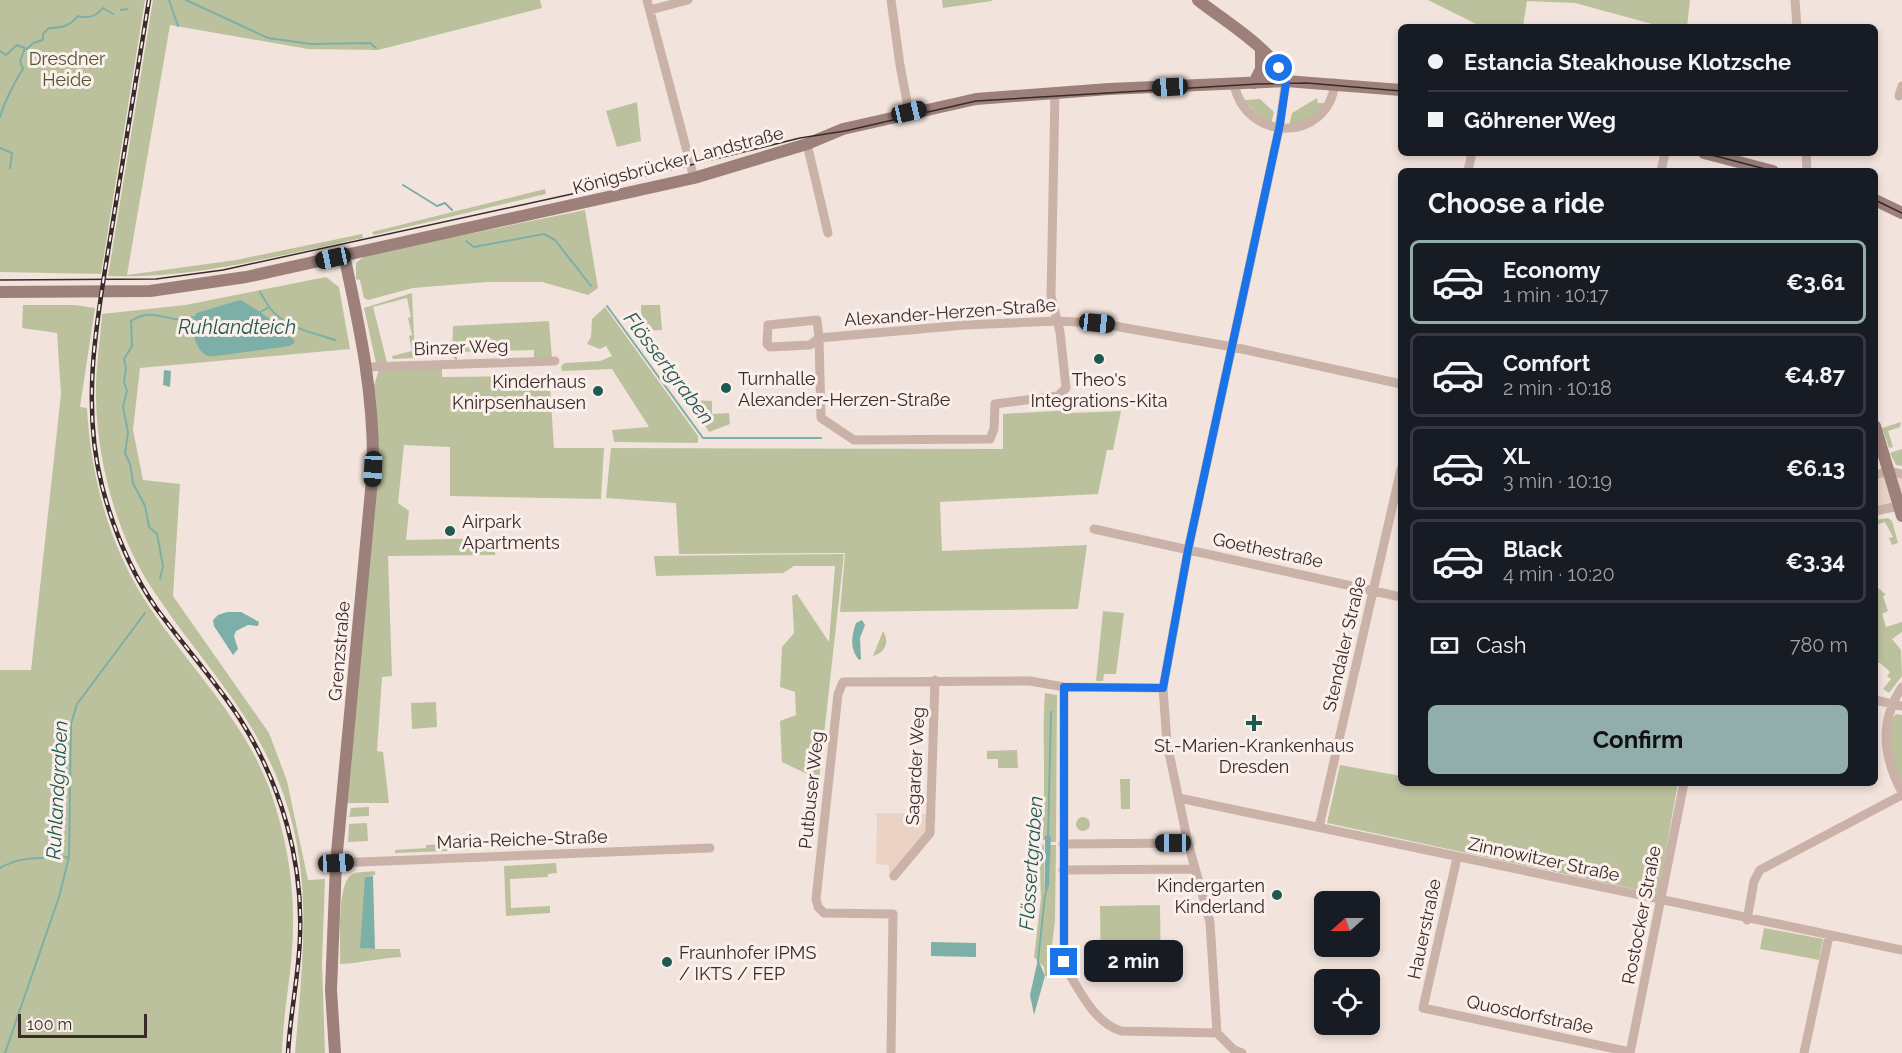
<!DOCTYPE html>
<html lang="en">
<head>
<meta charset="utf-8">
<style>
	:root { --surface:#171b24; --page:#242831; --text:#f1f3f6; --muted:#9ea1a6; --line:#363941; --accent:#92aeac }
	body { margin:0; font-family:Raleway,sans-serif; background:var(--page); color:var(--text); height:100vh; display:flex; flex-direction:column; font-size:22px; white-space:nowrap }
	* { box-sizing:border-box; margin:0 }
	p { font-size:20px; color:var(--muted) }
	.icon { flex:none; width:33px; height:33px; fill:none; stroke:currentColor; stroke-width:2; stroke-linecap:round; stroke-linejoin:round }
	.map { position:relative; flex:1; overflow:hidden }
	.sheet { position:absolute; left:1398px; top:168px; width:480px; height:618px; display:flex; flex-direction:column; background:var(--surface); border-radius:9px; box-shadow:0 3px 9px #0003 }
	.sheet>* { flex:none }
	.guide { position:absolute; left:1398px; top:24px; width:480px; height:132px; border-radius:9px; box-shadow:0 3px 9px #0003; display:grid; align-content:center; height:132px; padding:0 30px; background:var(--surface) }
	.needle { width:39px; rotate:249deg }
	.buttons { position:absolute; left:1314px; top:891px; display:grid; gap:12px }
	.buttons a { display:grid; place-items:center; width:66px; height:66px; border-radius:9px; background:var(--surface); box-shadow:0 3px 9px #0003; font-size:30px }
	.scale { position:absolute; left:18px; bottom:15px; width:129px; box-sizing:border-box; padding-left:6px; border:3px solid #382b29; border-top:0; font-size:16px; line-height:21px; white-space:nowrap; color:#382b29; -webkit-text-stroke:4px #faefea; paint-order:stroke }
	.end { position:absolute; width:27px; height:27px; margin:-14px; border:8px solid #1a73e8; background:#fff; box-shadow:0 0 0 3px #fff }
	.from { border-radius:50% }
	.bubble { position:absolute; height:42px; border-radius:9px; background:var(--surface); box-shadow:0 3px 9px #0003; font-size:20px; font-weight:700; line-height:42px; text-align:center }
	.car { position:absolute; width:18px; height:36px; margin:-18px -9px; border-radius:8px; box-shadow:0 0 4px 2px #0007; background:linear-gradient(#222 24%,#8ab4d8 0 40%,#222 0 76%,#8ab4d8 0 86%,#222 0) }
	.guide b { display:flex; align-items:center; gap:21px; height:57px; font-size:22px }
	.guide b+b { border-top:2px solid var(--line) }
	.guide i { width:15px; height:15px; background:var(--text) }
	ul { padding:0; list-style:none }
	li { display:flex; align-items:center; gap:18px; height:84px; margin:0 12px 9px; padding:0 18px; border:3px solid var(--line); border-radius:9px }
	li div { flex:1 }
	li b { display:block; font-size:22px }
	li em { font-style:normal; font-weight:700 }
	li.selected { border-color:var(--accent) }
	li>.icon { width:54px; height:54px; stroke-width:1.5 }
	h2 { padding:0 30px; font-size:27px; line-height:72px }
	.pay { display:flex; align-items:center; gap:15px; height:66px; padding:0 30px; font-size:22px }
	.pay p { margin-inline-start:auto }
	.action { display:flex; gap:12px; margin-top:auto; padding:12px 30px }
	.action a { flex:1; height:69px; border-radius:9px; background:var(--accent); color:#111; font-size:24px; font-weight:700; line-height:69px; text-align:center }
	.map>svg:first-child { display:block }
</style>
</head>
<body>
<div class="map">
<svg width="1902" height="1053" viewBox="0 0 1902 1053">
	<rect width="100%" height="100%" fill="#f2e4dd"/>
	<path fill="#bcc19d" d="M 0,0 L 145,0 L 101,274 L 0,272 Z
		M 153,0 L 540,0 L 542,8 L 378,50 L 308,49 L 170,25 L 127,275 L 236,260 L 362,234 L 363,238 C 280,255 195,279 110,276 L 108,276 Z
		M 942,0 L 992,0 L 992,1 L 943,8 Z
		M 1428,0 L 1690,0 L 1687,27 L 1663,27 L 1575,3 L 1527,1 L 1523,27 L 1482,27 Z
		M 1317,98 L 1318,103 L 1326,103 L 1311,119 L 1289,126 L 1292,113 Z
		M 1260,99 L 1274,112 L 1271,124 L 1262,120 L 1244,100 Z
		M 637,102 L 641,141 L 617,147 L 606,111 Z
		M 545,189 L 546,194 L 374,235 L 372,232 Z
		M 585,210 L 598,288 L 588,295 L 542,282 L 487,282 L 413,288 L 368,300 L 364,298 L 360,280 L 356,279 L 356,263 L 366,255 Z
		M 326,277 L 339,287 L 350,349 L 140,368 L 133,430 L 143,480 L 180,484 L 173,596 L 269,733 L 287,781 L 308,880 L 325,879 L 322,963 L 325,1053 L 295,1053 C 302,966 314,881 284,796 C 254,711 201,663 153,590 C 117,536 98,465 96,401 C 95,372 100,343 102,314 L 185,305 Z
		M 412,293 L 415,358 L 393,359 L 392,356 L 412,351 L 409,336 L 412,335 L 408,318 L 411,317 L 407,298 L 373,307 L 387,362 L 376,363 L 364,308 Z
		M 23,305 L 75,305 L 95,308 L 80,407 L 87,408 C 91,479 110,549 150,608 C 192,670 246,722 271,793 C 286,836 294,881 293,927 C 293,969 283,1011 282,1053 L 0,1053 L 0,670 L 31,670 L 61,394 L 57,333 L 22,328 Z
		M 641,305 L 660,305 L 662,330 L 642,331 Z
		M 605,307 L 698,436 L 698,443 L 614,442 L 612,430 L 649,427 L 612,369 L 562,371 L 561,366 L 565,363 L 600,361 L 612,356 L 606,346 L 600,349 L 587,344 L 591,337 L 592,319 Z
		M 549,321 L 552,358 L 534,359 L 534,350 L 457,352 L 457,361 L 452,356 L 453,326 Z
		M 379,369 L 442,369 L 442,377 L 521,376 L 533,386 L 540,380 L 545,386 L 550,386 L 554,448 L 604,448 L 601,499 L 450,496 L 450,447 L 404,445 L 398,503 L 409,511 L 406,540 L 495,538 L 495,555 L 388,556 L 392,676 L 382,677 L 377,751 L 383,752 L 389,803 L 343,803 L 359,636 L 371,396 Z
		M 690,400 L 712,401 L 712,414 L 729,413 L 730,424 L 709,432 Z
		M 1071,410 L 1071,413 L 1121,411 L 1113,450 L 1107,450 L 1098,494 L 940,502 L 942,551 L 1087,545 L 1078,609 L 840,612 L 845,553 L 679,554 L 676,503 L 606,498 L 611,448 L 1003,449 L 1003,414 Z
		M 1901,422 L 1900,427 L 1888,431 L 1893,447 L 1889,448 L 1882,428 Z
		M 1902,449 L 1902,466 L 1896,465 L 1890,453 Z
		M 1888,518 L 1892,521 L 1898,543 L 1892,545 L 1889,538 L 1893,537 L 1885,522 L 1875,525 L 1875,520 Z
		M 844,554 L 813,834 L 808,834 L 807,774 L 782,762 L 780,721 L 796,715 L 795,692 L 780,687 L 782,647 L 794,633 L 792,596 L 797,594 L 829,642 L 835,566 L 794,566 L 783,573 L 656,576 L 654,556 Z
		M 1875,585 L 1886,595 L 1883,596 L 1888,611 L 1882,614 L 1886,627 L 1902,622 L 1902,632 L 1892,639 L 1901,650 L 1902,676 L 1889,693 L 1883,689 L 1891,679 L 1887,676 L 1890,672 L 1880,663 L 1875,663 Z
		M 1103,611 L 1124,613 L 1116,674 L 1104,674 L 1103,681 L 1096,681 Z
		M 883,631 C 890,642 885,653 873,656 Z
		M 1045,693 L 1057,695 L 1056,842 L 1050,842 L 1051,835 L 1045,836 L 1045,840 L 1040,840 C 1048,791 1041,742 1045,693 Z
		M 436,702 L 437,727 L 412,729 L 411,703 Z
		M 1896,714 L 1902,715 L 1902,782 C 1893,767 1881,728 1896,714 Z
		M 1017,750 L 1018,768 L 998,768 L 998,759 L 987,759 L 987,751 Z
		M 1340,765 L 1401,776 L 1401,783 L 1678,783 L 1658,894 L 1327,823 Z
		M 1120,779 L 1130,779 L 1130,809 L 1121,809 Z
		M 369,807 L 369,816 L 349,817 L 351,808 Z
		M1076 824a7 7 0 1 1 14 0a7 7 0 1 1-14 0Z
		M 367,823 L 368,841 L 348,842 L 349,824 Z
		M 467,843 L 472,843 L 472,850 L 395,853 L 395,850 L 426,848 L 426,845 Z
		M 1039,844 L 1044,845 L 1045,896 L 1049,886 L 1050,845 L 1056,845 L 1055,921 L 1048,977 L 1045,976 L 1044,967 L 1034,957 L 1041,898 Z
		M 556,863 L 557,873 L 548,874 L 548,877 L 510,879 L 511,908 L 550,906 L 550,913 L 506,916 L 504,866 Z
		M 375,871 L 375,875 L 365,877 L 367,949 L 400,949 L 401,957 C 380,958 361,963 340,964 C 341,946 336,886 351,875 C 357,871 368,872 375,871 Z
		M 1160,905 L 1161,979 L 1101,979 L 1100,906 Z
		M 1764,928 L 1823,939 L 1819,960 L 1760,949 Z"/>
	<path fill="#ead2c5" d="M 1902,474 L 1902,503 L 1875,511 L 1875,475 Z
		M 875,813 L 936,814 L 933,835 L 917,856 L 900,871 L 900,876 L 889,876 L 889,865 L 876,864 L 877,818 Z"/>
	<path fill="#7cafa7" d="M 240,300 C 250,304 291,333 295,342 L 290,346 L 216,356 C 213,356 209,357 206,355 C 194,349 189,323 197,313 Z
		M 164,370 L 171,371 L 170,387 L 163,385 Z
		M 227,612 L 241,612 L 259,622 L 258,626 L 248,625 L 236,631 L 234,636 L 238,649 L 233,655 L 214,626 L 213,620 L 218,615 Z
		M 862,620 L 865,625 L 860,638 L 861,659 L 859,660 C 850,649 851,637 856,623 Z
		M 1051,835 L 1049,886 L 1045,898 L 1045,836 Z
		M 373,876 L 375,949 L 360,948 L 365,877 Z
		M 931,942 L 976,943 L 976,957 L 931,956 Z
		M 1038,959 L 1045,976 L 1034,1015 L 1030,995 Z"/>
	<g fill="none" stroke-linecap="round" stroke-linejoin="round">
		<path stroke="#7cafa7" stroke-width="2" d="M 169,0 L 178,26
			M 186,0 L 268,38 L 311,44 L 370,43 L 376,48
			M 121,10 L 127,9
			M 0,51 L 6,55 L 17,45 L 27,49 L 33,43 L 43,40 L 43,34 L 49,28 C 61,28 70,26 78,16 C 88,19 96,17 103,8 L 113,14
			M 0,117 C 4,103 15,81 23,69 L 20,61 L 25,48
			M 0,148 L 12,153 L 10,168
			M 403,185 L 437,206 L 445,203 L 452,210
			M 466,241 L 474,247 L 544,234 L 555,240 L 591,286
			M 607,306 L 703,438 L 821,438
			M 269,307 C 285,328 311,332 335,340
			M 257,314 L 269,307 L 260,292
			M 160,579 L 163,566 L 157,534 L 149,527 L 145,506 L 133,483 L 130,464 L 125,453 L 128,433 L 123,406 L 127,391 L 124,382 L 126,368 L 124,359 L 132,346 L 131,321 C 147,310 158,316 174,319 C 180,320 188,318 195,317
			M 1048,839 L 1051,712
			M 0,868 C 22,855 44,859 69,857
			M 1038,961 L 1045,895
			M 5,1053 L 59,897 L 69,857 L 71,724 L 77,704 L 145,613"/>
		<path stroke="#cab2a9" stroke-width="9" d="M 647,0 L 694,178
			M 891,0 L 900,65 L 909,112
			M 1795,0 L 1797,27
			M 650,10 L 688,0
			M 1234,84 C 1246,143 1328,143 1335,83
			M 1899,96 L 1902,86
			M 807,144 L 828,233
			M 1806,153 L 1807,171
			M 1468,171 L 1472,153
			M 1661,171 L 1665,153
			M 819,338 L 810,345 L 770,347 L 767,344 L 768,325 L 817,320 L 819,338 L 965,325 L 1057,321 L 1097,323 L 1233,347 L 1401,384
			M 819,338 L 821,418 L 854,440 L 990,439 L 994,429 L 995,404 L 1058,396 L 1066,388 L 1060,332 L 1051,296 L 1055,93
			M 368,367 L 555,361
			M 1875,475 L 1889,471 L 1902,474
			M 1875,511 L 1899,506 L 1902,503
			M 1094,529 L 1401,597
			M 1064,687 L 1064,965 C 1079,989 1093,1022 1121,1031 L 1217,1033
			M 1902,687 C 1879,721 1883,757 1902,792
			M 1875,700 L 1902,706
			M 1179,798 L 1902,950
			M 1319,827 L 1401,469
			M 1063,844 L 1188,843
			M 1457,858 L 1423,1008 L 1630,1052
			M 336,863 L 710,848
			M 1063,870 L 1195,869
			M 894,876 L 930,833 L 935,680
			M 1747,920 L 1754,881 L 1760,870 L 1902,795
			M 891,1053 L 893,914 L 824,913 L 818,907 L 816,899 L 838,694 L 843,682 L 1030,681 L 1064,687 L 1163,688
			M 1242,1053 L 1233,1049 L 1217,1033 L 1210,922 L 1188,843 L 1167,743 L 1163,688 L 1188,550 L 1279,129 L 1286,81
			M 1630,1053 L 1684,783
			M 1804,1053 L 1829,936"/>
		<path stroke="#9e807a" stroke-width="12" d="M 1198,0 C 1224,21 1274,50 1286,81
			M 1254,83 L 1261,69 L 1261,50
			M 1704,153 L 1773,171
			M 1875,200 L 1902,213
			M 0,292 L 150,291 L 246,277 L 694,178 L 807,144 L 843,129 L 976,99 L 1109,89 L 1286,81 L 1401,90
			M 1875,426 L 1902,516
			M 335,1053 L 331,990 L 336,863 L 373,469 C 374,393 360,329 344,255"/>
		<path stroke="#382b29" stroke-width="1.5" d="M 1704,153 L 1773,171
			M 1875,200 L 1902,213
			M 0,280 L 156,279 L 223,270 L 581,192 L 800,138 L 845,131 L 976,101 L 1257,84 L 1307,83 L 1401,91"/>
		<defs>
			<path id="rail" d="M 149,0 C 137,72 126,143 114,215 C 100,304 79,396 102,486 C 113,528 131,572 156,608 C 183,645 215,680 240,719 C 281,784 303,860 300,936 C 299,975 290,1014 288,1053"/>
		</defs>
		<use href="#rail" stroke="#382b29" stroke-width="4.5"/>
		<use href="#rail" stroke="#faefea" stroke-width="2" stroke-dasharray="7" stroke-linecap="butt"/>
	</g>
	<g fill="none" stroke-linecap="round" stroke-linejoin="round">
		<path stroke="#1a73e8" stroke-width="8" d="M 1064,962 L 1064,687 L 1163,688 L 1188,550 L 1280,124 L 1286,83 L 1279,68"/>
	</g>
	<g fill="#1f5951" stroke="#faefea" stroke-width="2">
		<circle cx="1099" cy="359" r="6"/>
		<circle cx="726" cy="388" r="6"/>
		<circle cx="598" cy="391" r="6"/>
		<circle cx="450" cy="531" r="6"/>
		<path d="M1251 714h6v6h6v6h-6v6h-6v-6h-6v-6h6z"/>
		<circle cx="1277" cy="895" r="6"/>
		<circle cx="667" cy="962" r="6"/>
	</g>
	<g text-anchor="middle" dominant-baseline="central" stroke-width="6" stroke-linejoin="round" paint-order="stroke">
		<g font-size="18" fill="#4f562d" stroke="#faefea">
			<text x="67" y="58">Dresdner<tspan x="67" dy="21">Heide</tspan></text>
		</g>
		<g font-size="18" fill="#382b29" stroke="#faefea">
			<text transform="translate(678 160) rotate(-15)">Königsbrücker Landstraße</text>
			<text transform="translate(950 312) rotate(-4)">Alexander-Herzen-Straße</text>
			<text transform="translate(461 347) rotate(-2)">Binzer Weg</text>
			<text transform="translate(1268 550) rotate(12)">Goethestraße</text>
			<text transform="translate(1344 644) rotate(-77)">Stendaler Straße</text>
			<text transform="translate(339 651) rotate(-85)">Grenzstraße</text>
			<text transform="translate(915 766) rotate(-87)">Sagarder Weg</text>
			<text transform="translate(811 790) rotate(-84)">Putbuser Weg</text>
			<text transform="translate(522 839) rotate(-2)">Maria-Reiche-Straße</text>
			<text transform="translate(1544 859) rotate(12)">Zinnowitzer Straße</text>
			<text transform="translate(1641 915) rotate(-79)">Rostocker Straße</text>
			<text transform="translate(1424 929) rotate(-78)">Hauerstraße</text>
			<text transform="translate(1530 1014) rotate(12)">Quosdorfstraße</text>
		</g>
		<g font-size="18" fill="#382b29" stroke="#faefea" text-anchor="start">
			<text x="738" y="378">Turnhalle<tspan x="738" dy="21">Alexander-Herzen-Straße</tspan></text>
			<text x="1099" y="379" text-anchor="middle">Theo's<tspan x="1099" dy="21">Integrations-Kita</tspan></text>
			<text x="586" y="381" text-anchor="end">Kinderhaus<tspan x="586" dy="21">Knirpsenhausen</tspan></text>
			<text x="462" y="521">Airpark<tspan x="462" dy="21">Apartments</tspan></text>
			<text x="1254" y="745" text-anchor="middle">St.-Marien-Krankenhaus<tspan x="1254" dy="21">Dresden</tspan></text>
			<text x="1265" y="885" text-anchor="end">Kindergarten<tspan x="1265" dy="21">Kinderland</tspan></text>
			<text x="679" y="952">Fraunhofer IPMS<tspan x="679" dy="21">/ IKTS / FEP</tspan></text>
		</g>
		<g font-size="20" font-style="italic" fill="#1f5951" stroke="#faefea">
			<text x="237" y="327">Ruhlandteich</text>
			<text transform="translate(669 368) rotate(53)">Flössertgraben</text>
			<text transform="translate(57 790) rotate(-87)">Ruhlandgraben</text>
			<text transform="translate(1031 863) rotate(-86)">Flössertgraben</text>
		</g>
	</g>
</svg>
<div class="buttons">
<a><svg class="needle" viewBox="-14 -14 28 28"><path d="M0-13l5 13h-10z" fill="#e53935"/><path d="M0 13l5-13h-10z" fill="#9ea1a6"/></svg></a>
<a><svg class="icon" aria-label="locate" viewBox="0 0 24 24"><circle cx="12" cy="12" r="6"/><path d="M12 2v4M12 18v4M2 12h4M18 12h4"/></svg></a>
</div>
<div class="scale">100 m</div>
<i class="end from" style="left:1279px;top:68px"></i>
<i class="end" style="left:1064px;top:962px"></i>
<div class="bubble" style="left:1084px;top:940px;width:99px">2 min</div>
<i class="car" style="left:1170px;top:87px;rotate:267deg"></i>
<i class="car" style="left:909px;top:112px;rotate:77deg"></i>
<i class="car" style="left:333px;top:258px;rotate:258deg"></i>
<i class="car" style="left:1097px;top:323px;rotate:96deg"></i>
<i class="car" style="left:373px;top:469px;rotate:183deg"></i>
<i class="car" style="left:1173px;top:843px;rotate:270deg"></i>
<i class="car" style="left:336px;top:863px;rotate:87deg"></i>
<div class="guide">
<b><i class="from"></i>Estancia Steakhouse Klotzsche</b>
<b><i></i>Göhrener Weg</b>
</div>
<section class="sheet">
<h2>Choose a ride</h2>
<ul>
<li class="selected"><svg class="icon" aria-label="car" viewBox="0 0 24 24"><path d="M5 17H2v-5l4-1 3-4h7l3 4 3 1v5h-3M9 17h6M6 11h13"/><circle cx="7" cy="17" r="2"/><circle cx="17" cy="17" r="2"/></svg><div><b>Economy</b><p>1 min · 10:17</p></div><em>€3.61</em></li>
<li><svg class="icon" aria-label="car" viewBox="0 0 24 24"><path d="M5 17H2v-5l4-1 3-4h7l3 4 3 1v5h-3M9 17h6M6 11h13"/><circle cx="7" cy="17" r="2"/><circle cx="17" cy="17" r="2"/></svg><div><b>Comfort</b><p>2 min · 10:18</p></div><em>€4.87</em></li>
<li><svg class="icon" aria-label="car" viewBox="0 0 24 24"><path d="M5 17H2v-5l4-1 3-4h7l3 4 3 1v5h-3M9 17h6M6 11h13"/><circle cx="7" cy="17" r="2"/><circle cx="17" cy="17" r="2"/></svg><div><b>XL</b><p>3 min · 10:19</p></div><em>€6.13</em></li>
<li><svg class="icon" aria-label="car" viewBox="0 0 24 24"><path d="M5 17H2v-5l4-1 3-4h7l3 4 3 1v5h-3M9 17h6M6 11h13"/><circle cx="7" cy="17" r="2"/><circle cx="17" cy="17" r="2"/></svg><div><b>Black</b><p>4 min · 10:20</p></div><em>€3.34</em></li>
</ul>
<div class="pay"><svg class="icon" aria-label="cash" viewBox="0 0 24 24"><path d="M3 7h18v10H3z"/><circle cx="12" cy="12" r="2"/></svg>Cash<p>780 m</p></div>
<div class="action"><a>Confirm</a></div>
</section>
</div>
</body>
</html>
